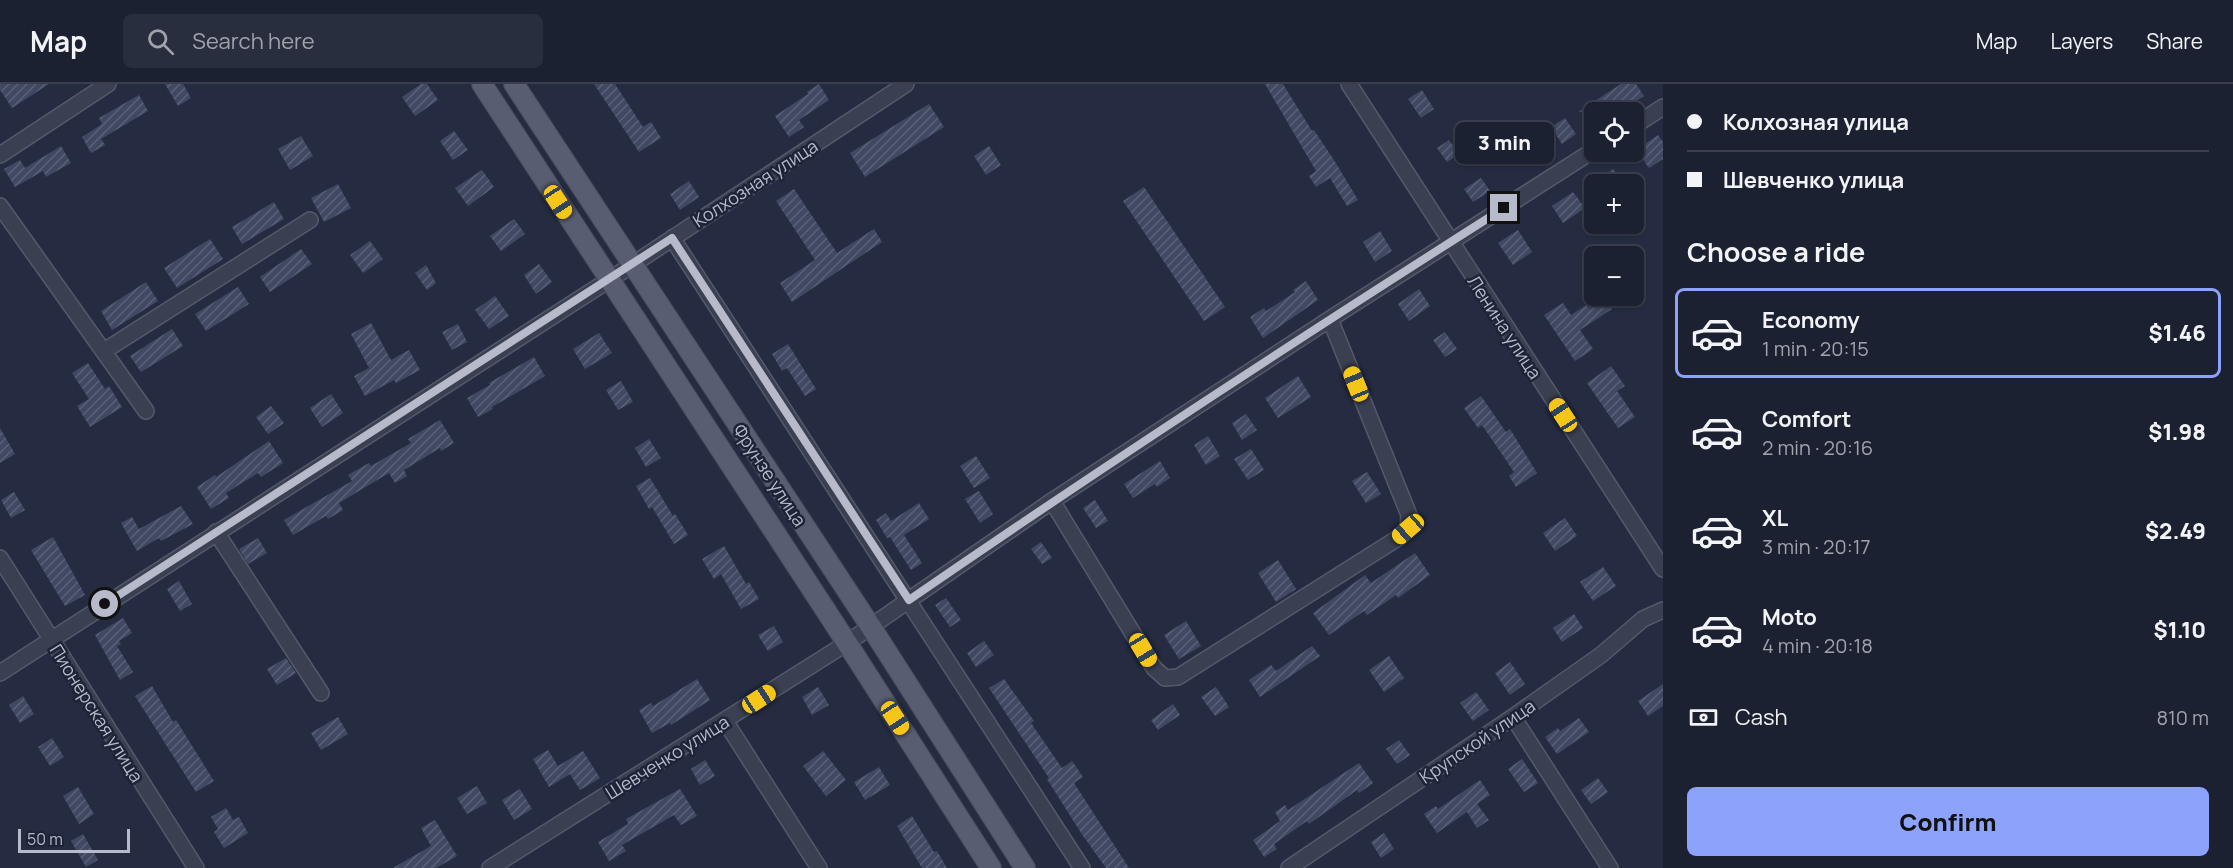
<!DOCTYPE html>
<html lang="en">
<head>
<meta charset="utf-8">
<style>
	:root { --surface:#1c2132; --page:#292e3e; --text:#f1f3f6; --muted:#a0a3ac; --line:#3a3e4d; --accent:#8da2fa }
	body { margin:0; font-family:Manrope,sans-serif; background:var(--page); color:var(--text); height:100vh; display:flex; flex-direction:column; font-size:22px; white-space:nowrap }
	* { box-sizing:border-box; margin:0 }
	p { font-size:20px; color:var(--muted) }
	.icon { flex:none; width:33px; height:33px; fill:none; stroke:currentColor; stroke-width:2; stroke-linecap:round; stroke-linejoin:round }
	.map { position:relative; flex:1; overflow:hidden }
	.details { display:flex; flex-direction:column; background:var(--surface); width:570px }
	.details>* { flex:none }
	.banner { display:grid; align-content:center; height:132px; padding:0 24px; background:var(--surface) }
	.fabs { position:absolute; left:1584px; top:18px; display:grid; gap:12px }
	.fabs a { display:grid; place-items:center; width:60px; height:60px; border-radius:9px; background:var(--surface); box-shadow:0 2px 4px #0004,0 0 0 2px var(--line); font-size:30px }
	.scale { position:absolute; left:18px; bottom:15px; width:112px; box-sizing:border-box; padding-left:6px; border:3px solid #b6bacb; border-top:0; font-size:16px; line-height:21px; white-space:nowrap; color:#b6bacb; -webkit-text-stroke:4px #1e2437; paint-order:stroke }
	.end { position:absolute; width:27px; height:27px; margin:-14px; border:8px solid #b6bacb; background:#111; box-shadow:0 0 0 3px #111 }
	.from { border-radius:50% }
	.bubble { position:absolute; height:42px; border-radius:9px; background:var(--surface); box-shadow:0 2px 4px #0004,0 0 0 2px var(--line); font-size:20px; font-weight:800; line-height:42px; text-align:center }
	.car { position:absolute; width:18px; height:36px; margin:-18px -9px; border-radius:8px; box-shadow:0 0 4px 2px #0007; background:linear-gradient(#f5c518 24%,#345 0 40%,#f5c518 0 76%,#345 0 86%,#f5c518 0) }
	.banner b { display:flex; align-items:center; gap:21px; height:57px; font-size:22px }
	.banner b+b { border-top:2px solid var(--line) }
	.banner i { width:15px; height:15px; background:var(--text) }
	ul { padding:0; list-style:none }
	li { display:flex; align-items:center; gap:18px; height:90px; margin:0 12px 9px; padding:0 12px; border:3px solid transparent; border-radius:9px }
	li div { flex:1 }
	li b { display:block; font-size:22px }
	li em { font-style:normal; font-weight:800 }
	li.on { border-color:var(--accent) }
	li>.icon { width:54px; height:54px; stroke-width:1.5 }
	h2 { padding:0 24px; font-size:27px; line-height:72px }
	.pay { display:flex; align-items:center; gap:15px; height:66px; padding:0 24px; font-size:22px }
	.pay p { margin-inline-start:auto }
	.primary-button { display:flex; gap:12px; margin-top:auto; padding:12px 24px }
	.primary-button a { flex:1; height:69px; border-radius:9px; background:var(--accent); color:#111; font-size:24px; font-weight:800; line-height:69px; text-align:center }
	header { display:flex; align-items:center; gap:36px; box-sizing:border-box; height:84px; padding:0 30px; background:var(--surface); border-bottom:2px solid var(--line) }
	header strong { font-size:28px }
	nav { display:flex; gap:33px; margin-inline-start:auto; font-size:21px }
	.search { width:420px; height:54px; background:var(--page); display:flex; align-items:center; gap:15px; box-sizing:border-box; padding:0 21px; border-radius:9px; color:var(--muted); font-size:22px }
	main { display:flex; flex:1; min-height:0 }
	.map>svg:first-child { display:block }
</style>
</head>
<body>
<header>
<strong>Map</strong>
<div class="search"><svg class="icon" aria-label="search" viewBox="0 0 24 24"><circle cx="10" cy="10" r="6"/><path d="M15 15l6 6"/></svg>Search here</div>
<nav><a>Map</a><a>Layers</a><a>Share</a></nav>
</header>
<main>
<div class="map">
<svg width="1663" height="784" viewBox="0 0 1663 784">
	<defs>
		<pattern id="building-hatch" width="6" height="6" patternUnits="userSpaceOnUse" patternTransform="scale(1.5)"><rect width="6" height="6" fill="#414862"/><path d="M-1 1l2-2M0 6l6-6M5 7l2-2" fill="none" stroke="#5a6077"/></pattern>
	</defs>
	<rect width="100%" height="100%" fill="#252c42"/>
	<path fill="url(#building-hatch)" d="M 0,0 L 49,0 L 12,24 L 0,6 Z
		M 165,0 L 183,0 L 191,14 L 178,22 Z
		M 421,0 L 427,0 L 438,16 L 415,32 L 402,13 Z
		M 594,0 L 615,0 L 643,43 L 651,38 L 661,54 L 639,68 Z
		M 819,0 L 829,16 L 799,36 L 804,43 L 789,53 L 775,32 L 808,10 L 807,8 Z
		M 1265,0 L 1283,0 L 1312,47 L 1314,46 L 1334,76 L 1358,116 L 1347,122 L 1330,94 L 1316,103 L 1309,92 L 1316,87 Z
		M 1621,0 L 1636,0 L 1644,12 L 1619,28 L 1578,28 Z
		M 1422,6 L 1434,25 L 1421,34 L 1408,15 Z
		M 139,11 L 148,27 L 101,55 L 105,61 L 91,69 L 82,53 L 102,40 L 99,34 Z
		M 929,20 L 944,43 L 865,93 L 850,69 Z
		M 1565,34 L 1576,50 L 1562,60 L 1551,43 Z
		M 454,47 L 468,66 L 453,76 L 440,57 Z
		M 1658,51 L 1663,58 L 1663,75 L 1649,84 L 1636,66 Z
		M 301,52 L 313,72 L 290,86 L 278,65 Z
		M 1449,56 L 1459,70 L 1447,78 L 1437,64 Z
		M 61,62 L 71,79 L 46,93 L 43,87 L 15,103 L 4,85 L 20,76 L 25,84 Z
		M 989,62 L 1001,81 L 986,91 L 974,72 Z
		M 1613,85 L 1623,100 L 1591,100 Z
		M 482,86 L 494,103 L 468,122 L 455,104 Z
		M 1481,94 L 1490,107 L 1473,118 L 1464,105 Z
		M 689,97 L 699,113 L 680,126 L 670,110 Z
		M 338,100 L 351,124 L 324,138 L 311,114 Z
		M 1144,103 L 1225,223 L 1204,237 L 1123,117 Z
		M 794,105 L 837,169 L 874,145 L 882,158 L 792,218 L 780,199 L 815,176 L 776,117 Z
		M 1573,108 L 1585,124 L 1563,139 L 1552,122 Z
		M 274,118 L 284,135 L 242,160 L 232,143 Z
		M 514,135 L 525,150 L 501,167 L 490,152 Z
		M 1518,146 L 1532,168 L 1513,181 L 1498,159 Z
		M 1380,147 L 1392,167 L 1375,178 L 1363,158 Z
		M 210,155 L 223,175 L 177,204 L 164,184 Z
		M 370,157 L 383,175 L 363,189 L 350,171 Z
		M 301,165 L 312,180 L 270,208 L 260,193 Z
		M 539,180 L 552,198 L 536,210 L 524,191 Z
		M 426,181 L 436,199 L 427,206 L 415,189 Z
		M 1306,197 L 1318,216 L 1263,254 L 1250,233 L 1264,224 L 1266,227 L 1295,208 L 1293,206 Z
		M 146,198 L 158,217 L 112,246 L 101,227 Z
		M 238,203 L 249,220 L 206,247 L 195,230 Z
		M 1419,205 L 1430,222 L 1409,237 L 1398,220 Z
		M 495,212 L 509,232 L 489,245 L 475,226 Z
		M 1600,212 L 1612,225 L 1580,246 L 1593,265 L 1575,277 L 1544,231 L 1563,219 L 1571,231 Z
		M 371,239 L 391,276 L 409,266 L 420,286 L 396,299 L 394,296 L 365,312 L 354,292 L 369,284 L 351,250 Z
		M 458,240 L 467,258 L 452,266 L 442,248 Z
		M 172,245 L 183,262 L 141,288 L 130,272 Z
		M 1445,248 L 1457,265 L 1445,273 L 1433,256 Z
		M 599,249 L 612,269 L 585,285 L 573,265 Z
		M 788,260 L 816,305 L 805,312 L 787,284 L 782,287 L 772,270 Z
		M 534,273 L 545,292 L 492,323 L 493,325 L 478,333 L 467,314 L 490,301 L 489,299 Z
		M 88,279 L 105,305 L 109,302 L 122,323 L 90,343 L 77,322 L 89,315 L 72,289 Z
		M 1611,282 L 1625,302 L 1617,307 L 1635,333 L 1618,344 L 1587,299 Z
		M 1298,292 L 1311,313 L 1278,334 L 1265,314 Z
		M 621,297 L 633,318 L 618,326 L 606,306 Z
		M 331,310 L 343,329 L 322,343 L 310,324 Z
		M 1481,312 L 1506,348 L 1510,345 L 1537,389 L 1516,403 L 1509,392 L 1514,388 L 1482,341 L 1478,344 L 1464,324 Z
		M 271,322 L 284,339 L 268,350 L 256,333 Z
		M 1246,330 L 1257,346 L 1242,356 L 1232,339 Z
		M 440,336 L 454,359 L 441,367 L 440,364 L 404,386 L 407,392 L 395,399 L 389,389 L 339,419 L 343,426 L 328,435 L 326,432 L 293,451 L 284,436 L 352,397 L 348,391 L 369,379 L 371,382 L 411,359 L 408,355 Z
		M 0,344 L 15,370 L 0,379 Z
		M 1208,352 L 1220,372 L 1206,381 L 1194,361 Z
		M 649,355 L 661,374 L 646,383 L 635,364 Z
		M 269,357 L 283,379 L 261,393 L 258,389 L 226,409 L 229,414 L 211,425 L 197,403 L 215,391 L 216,393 Z
		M 1251,365 L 1264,386 L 1248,396 L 1234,375 Z
		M 976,372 L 990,394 L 974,404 L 960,382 Z
		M 1160,377 L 1170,394 L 1157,403 L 1155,400 L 1133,414 L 1124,400 Z
		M 1367,388 L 1381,410 L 1366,419 L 1352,397 Z
		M 650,394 L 673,432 L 675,430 L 688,451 L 674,460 L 652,423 L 649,425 L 636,402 Z
		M 979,407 L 993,430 L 980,439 L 965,415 Z
		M 14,408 L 25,426 L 11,434 L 1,416 Z
		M 1095,416 L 1108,437 L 1096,444 L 1083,424 Z
		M 919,419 L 929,435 L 904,451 L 922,479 L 911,486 L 890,453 L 887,454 L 876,436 L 886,429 L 891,437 Z
		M 181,422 L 193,440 L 161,457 L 159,454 L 137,467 L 121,439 L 132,433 L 139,445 Z
		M 1565,434 L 1577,452 L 1555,467 L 1543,449 Z
		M 53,453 L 85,511 L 65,522 L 31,466 Z
		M 258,454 L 267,469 L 248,480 L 239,465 Z
		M 1041,458 L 1052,474 L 1042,480 L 1031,465 Z
		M 724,462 L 746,500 L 749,498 L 759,515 L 741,525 L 721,490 L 714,495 L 702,475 Z
		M 1415,469 L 1430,491 L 1398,514 L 1396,511 L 1367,531 L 1364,527 L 1329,551 L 1313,529 L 1365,491 L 1371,499 Z
		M 1278,476 L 1296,505 L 1276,518 L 1258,489 Z
		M 1603,483 L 1616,502 L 1593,517 L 1580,498 Z
		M 179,497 L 192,520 L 180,527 L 167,505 Z
		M 946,514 L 961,536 L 950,543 L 935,521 Z
		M 1574,530 L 1583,544 L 1562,558 L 1553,544 Z
		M 123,534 L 132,549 L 119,557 L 121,560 L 117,562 L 133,588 L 120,596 L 95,551 Z
		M 1186,537 L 1201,562 L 1179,575 L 1164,551 Z
		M 774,542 L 783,558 L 768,567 L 758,551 Z
		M 984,557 L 994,571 L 976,583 L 967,569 Z
		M 1312,562 L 1320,572 L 1260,613 L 1249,596 L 1271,581 L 1276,587 Z
		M 1389,572 L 1404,594 L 1384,608 L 1369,586 Z
		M 286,574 L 296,589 L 277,601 L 267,585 Z
		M 1510,578 L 1525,600 L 1510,611 L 1495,589 Z
		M 697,595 L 710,616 L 671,641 L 670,639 L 652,649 L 639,626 L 651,619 L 653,622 Z
		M 1004,595 L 1034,637 L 1031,639 L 1062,684 L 1072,677 L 1083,693 L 1074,699 L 1129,784 L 1106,784 L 1081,749 L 1047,695 L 1049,694 L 989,604 Z
		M 1663,600 L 1663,622 L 1648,632 L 1638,617 Z
		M 152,602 L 173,638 L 176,636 L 214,697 L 196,708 L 135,612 Z
		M 818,603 L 829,621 L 812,631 L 802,613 Z
		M 1216,603 L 1229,623 L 1215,632 L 1201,613 Z
		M 1476,608 L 1489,626 L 1473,637 L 1460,619 Z
		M 23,612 L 34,630 L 20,639 L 9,621 Z
		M 1173,620 L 1180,631 L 1158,646 L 1151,636 Z
		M 338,633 L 348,650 L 321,666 L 311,649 Z
		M 1579,634 L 1589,648 L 1557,670 L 1545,653 L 1558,644 L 1560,647 Z
		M 52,654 L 64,673 L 50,682 L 38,663 Z
		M 1399,656 L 1410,671 L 1397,680 L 1386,665 Z
		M 548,666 L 558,682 L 583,667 L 600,694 L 580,706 L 570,690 L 549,703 L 533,675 Z
		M 823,667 L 846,696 L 826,712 L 803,682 Z
		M 1522,675 L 1538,699 L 1524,708 L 1508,685 Z
		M 705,676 L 715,692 L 700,701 L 691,685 Z
		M 1359,679 L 1373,699 L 1359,709 L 1357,706 L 1309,740 L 1307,737 L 1274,760 L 1277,765 L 1264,773 L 1253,756 L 1280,737 L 1275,728 L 1285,721 L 1288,726 Z
		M 879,683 L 890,701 L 865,716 L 854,698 Z
		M 1598,694 L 1608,708 L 1591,720 L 1581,706 Z
		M 1480,696 L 1490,711 L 1477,720 L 1489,736 L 1477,744 L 1467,728 L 1437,749 L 1424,730 L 1436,722 L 1438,725 Z
		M 477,702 L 487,719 L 467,730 L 457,714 Z
		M 78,703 L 94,730 L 79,740 L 63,712 Z
		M 520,705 L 532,725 L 514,736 L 502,716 Z
		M 680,705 L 697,732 L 681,741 L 674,731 L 622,761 L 626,767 L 609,777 L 598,758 L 628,740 L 626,735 Z
		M 226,724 L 233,736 L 239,733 L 248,749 L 224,764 L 214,748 L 218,745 L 211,733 Z
		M 912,732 L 934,768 L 937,767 L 947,784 L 922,784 L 897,742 Z
		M 435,736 L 457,772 L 436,784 L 393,784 L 431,762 L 421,744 Z
		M 1384,749 L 1394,765 L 1381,774 L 1371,758 Z
		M 83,750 L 98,776 L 86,783 L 71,757 Z"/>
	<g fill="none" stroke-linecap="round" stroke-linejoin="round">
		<defs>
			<path id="minor" d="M 1349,0 L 1663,485
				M 1634,42 L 1663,23
				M 0,71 L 108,0
				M 0,122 L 146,327
				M 672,154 L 1082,784
				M 104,267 L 310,136
				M 1052,417 L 1154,584 L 1165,594 L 1178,593 L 1398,454 L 1408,445 L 1409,431 L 1330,235
				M 216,448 L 321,609
				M 0,474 L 196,784
				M 0,589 L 632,181 L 906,0
				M 1513,633 L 1610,784
				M 725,637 L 819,784
				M 490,784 L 847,559 L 1052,417 L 1330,235 L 1594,66
				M 1289,784 L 1513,633 L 1601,571 L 1643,535 L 1663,526"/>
			<path id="major" d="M 482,0 L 847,559 L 991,784
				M 514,0 L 871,543 L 1025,784"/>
		</defs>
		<use href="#minor" stroke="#545a6b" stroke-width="18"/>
		<use href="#major" stroke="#43485a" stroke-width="22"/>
		<use href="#minor" stroke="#3a3f51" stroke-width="15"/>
		<use href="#major" stroke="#585d71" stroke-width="20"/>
	</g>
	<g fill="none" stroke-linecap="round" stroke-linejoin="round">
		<path stroke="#b6bacb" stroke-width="8" d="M 105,520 L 672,154 L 909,516 C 1105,381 1304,251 1504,124"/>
	</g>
	<g text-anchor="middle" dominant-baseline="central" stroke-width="5" stroke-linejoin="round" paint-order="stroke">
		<g font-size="18" fill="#b6bacb" stroke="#1e2437">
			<text transform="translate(755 99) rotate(-33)">Колхозная улица</text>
			<text transform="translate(1505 243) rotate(57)">Ленина улица</text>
			<text transform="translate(770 391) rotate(57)">Фрунзе улица</text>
			<text transform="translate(97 629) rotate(58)">Пионерская улица</text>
			<text transform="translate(1477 657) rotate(-34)">Крупской улица</text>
			<text transform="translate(667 673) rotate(-32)">Шевченко улица</text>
		</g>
	</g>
</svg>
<div class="fabs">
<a><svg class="icon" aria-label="locate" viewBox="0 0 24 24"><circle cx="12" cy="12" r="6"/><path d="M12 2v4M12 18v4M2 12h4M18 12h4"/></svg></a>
<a>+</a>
<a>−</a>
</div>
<div class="scale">50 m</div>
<i class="end from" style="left:105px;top:520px"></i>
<i class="end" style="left:1504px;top:124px"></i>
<div class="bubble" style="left:1455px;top:38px;width:99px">3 min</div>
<i class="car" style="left:558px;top:118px;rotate:147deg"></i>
<i class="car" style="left:1356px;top:300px;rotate:338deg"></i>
<i class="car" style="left:1563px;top:331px;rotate:327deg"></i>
<i class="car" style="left:1408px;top:445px;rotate:229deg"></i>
<i class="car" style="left:1143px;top:566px;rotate:149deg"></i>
<i class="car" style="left:759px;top:615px;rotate:57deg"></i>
<i class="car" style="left:895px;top:634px;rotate:147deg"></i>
</div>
<section class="details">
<div class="banner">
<b><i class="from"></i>Колхозная улица</b>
<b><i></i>Шевченко улица</b>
</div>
<h2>Choose a ride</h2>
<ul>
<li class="on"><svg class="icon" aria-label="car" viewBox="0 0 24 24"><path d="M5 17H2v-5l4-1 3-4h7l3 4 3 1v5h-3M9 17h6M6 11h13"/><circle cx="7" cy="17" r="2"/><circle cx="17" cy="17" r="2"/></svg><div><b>Economy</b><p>1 min · 20:15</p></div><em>$1.46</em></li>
<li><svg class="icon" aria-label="car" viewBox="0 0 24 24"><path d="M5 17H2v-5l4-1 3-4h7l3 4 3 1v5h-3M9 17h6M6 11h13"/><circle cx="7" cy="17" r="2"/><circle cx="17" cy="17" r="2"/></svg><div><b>Comfort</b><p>2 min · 20:16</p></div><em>$1.98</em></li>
<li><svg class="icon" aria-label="car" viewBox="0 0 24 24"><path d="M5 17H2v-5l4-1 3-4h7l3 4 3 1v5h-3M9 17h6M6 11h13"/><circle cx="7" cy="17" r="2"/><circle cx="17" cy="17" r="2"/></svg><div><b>XL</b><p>3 min · 20:17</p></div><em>$2.49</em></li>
<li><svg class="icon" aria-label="car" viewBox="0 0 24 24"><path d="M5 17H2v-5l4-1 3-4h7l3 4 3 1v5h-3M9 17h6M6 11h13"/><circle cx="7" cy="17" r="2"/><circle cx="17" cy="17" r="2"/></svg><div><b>Moto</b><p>4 min · 20:18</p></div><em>$1.10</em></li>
</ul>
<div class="pay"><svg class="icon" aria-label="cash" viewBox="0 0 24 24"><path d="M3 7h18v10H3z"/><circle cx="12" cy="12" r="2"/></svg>Cash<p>810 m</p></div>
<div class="primary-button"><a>Confirm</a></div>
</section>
</main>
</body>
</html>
